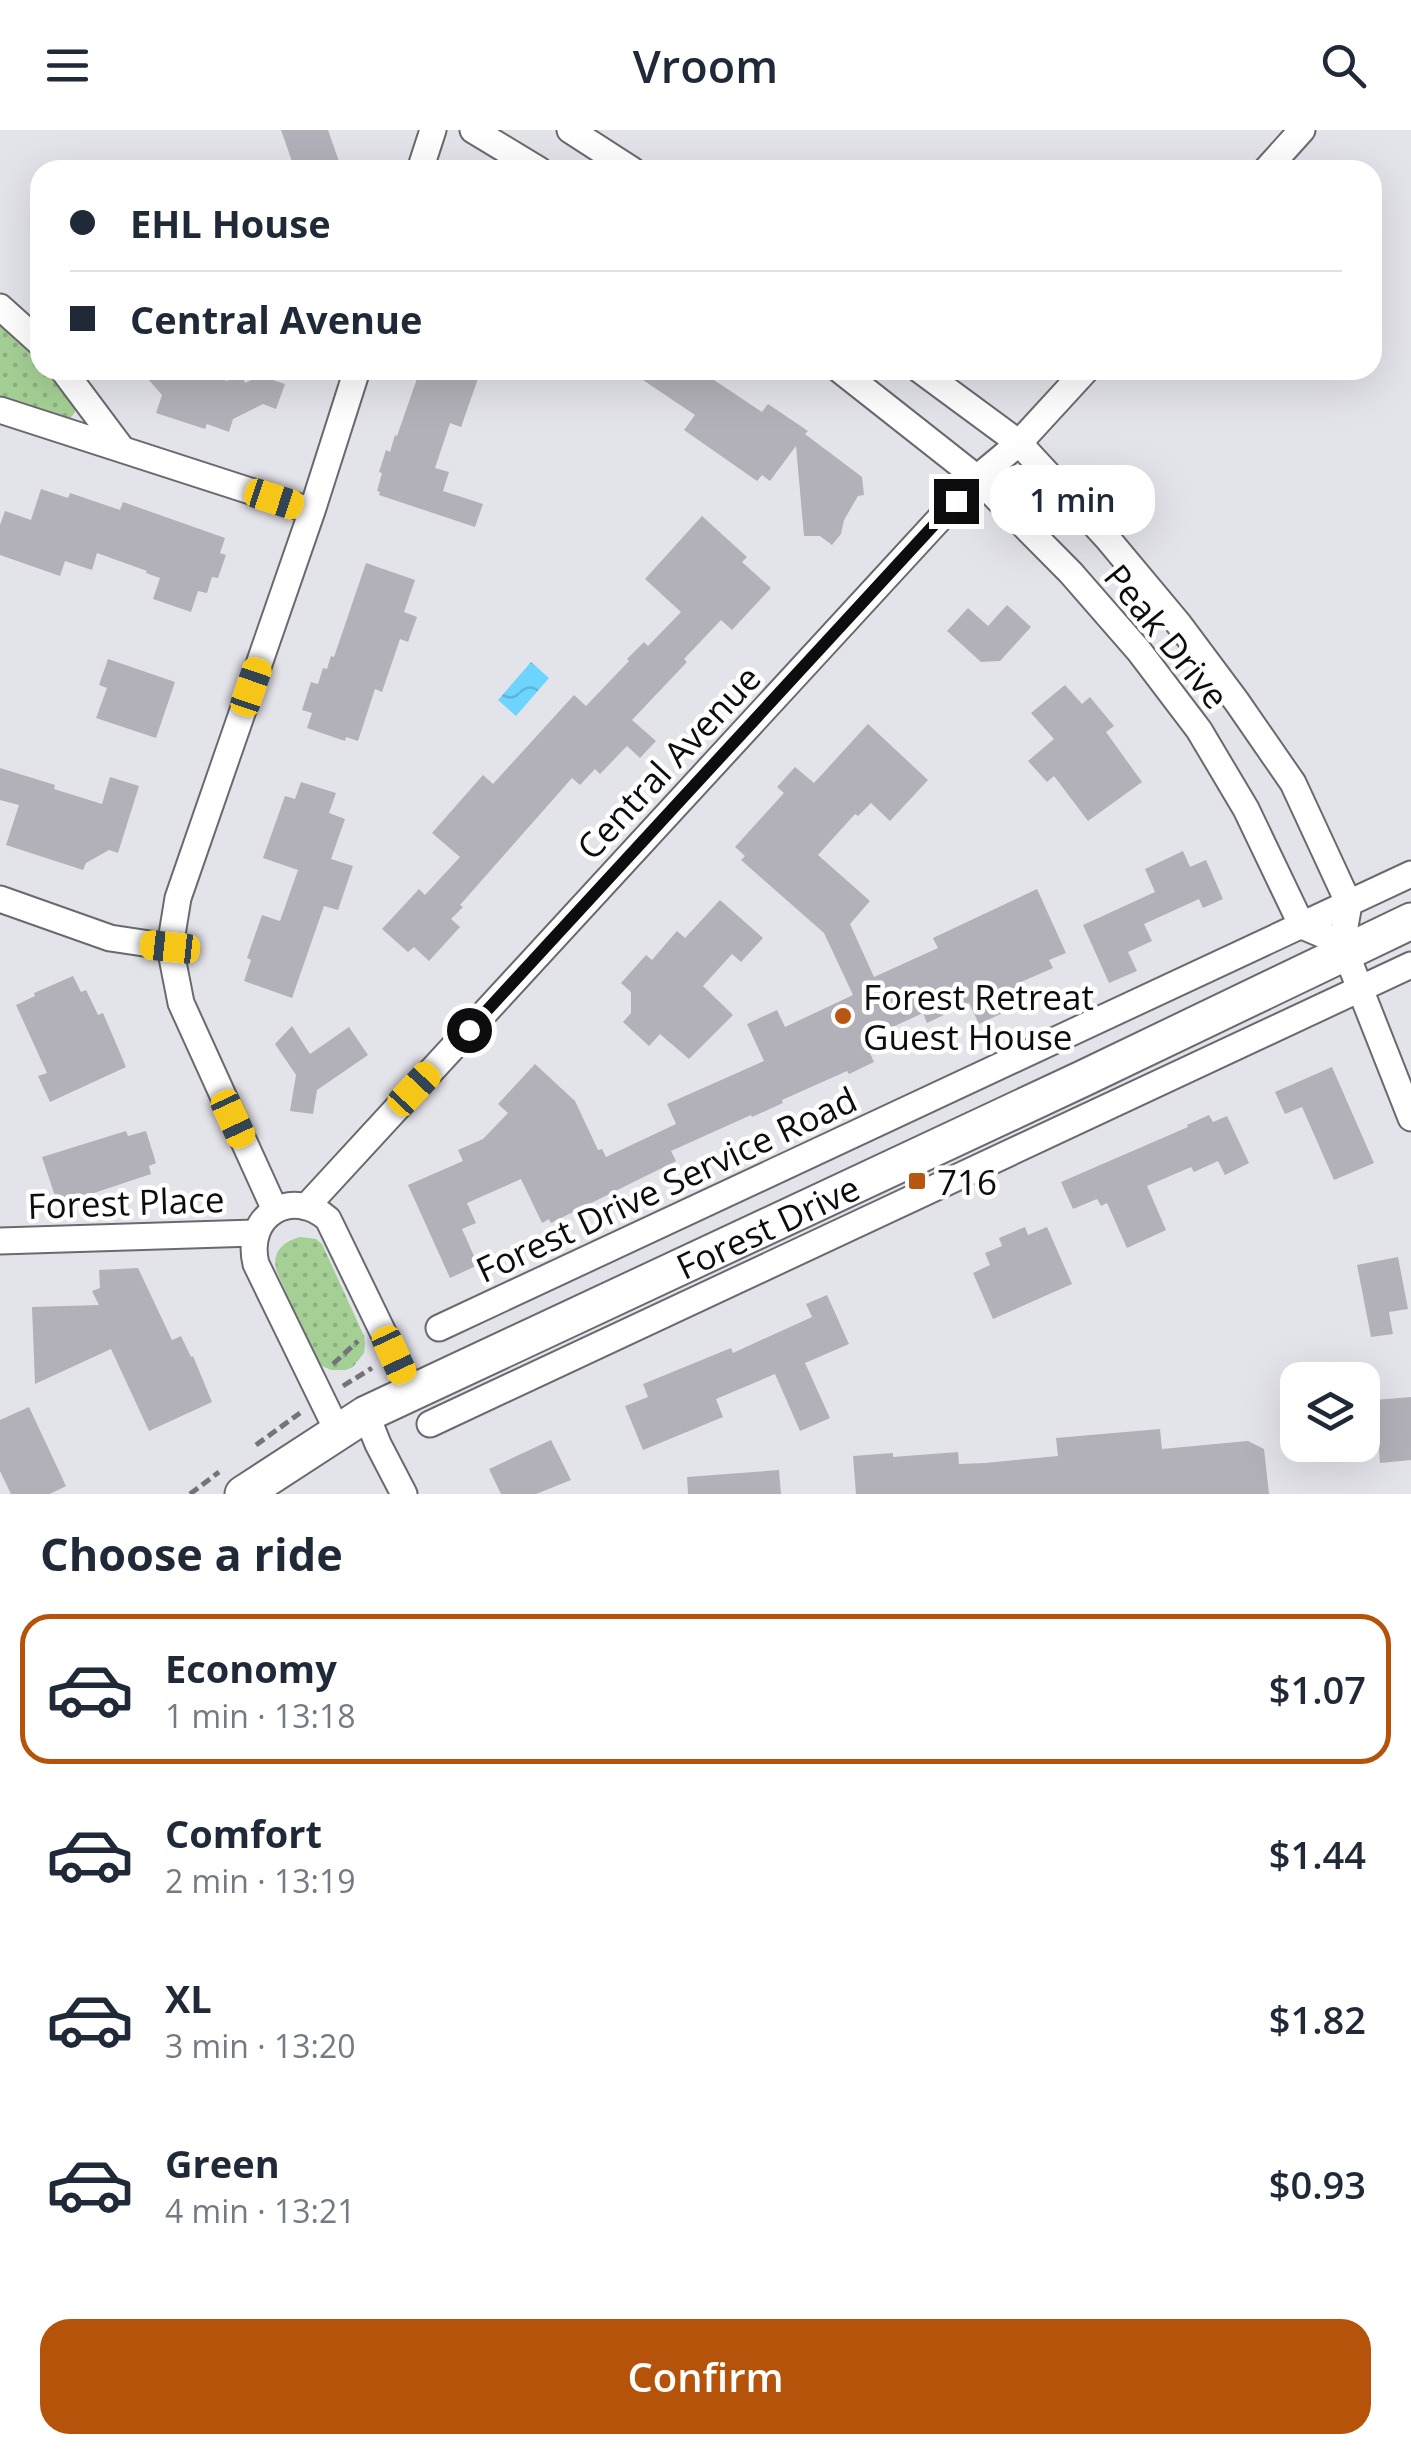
<!DOCTYPE html>
<html lang="en">
<head>
<meta charset="utf-8">
<style>
	:root { --surface:#fff; --page:#f6f6f7; --text:#1f2937; --muted:#747a83; --line:#e0e1e3; --accent:#b45309 }
	body { margin:0; font-family:"Open Sans",sans-serif; background:var(--page); color:var(--text); height:100vh; display:flex; flex-direction:column; font-size:38px; white-space:nowrap }
	* { box-sizing:border-box; margin:0 }
	p { font-size:32px; color:var(--muted) }
	.icon { flex:none; width:55px; height:55px; fill:none; stroke:currentColor; stroke-width:2; stroke-linecap:round; stroke-linejoin:round }
	.map { position:relative; height:1364px; overflow:hidden }
	.panel { display:flex; flex-direction:column; background:var(--surface); flex:1 }
	.panel>* { flex:none }
	.top-card { position:absolute; left:30px; top:30px; width:1352px; height:220px; border-radius:30px; box-shadow:0 10px 40px #0002; display:grid; align-content:center; height:220px; padding:0 40px; background:var(--surface) }
	.fabs { position:absolute; left:1280px; top:1232px; display:grid; gap:20px }
	.fabs a { display:grid; place-items:center; width:100px; height:100px; border-radius:20px; background:var(--surface); box-shadow:0 10px 40px #0002; font-size:50px }
	.end { position:absolute; width:45px; height:45px; margin:-22px; border:12px solid #0d0d10; background:#fff; box-shadow:0 0 0 5px #fff }
	.from { border-radius:50% }
	.bubble { position:absolute; height:70px; border-radius:30px; background:var(--surface); box-shadow:0 10px 40px #0002; font-size:32px; font-weight:600; line-height:70px; text-align:center }
	.car { position:absolute; width:30px; height:60px; margin:-30px -15px; border-radius:12px; box-shadow:0 0 8px 2px #0007; background:linear-gradient(#f5c518 24%,#345 0 40%,#f5c518 0 76%,#345 0 86%,#f5c518 0) }
	.top-card b { display:flex; align-items:center; gap:35px; height:95px; font-size:38px }
	.top-card b+b { border-top:2px solid var(--line) }
	.top-card i { width:25px; height:25px; background:var(--text) }
	ul { padding:0; list-style:none }
	li { display:flex; align-items:center; gap:30px; height:150px; margin:0 20px 15px; padding:0 20px; border:5px solid transparent; border-radius:30px }
	li div { flex:1 }
	li b { display:block; font-size:38px }
	li em { font-style:normal; font-weight:600 }
	li.current { border-color:var(--accent) }
	li>.icon { width:90px; height:90px; stroke-width:1.5 }
	h2 { padding:0 40px; font-size:45px; line-height:120px }
	.action { display:flex; gap:20px; margin-top:auto; padding:20px 40px }
	.action a { flex:1; height:115px; border-radius:30px; background:var(--accent); color:#fff; font-size:40px; font-weight:600; line-height:115px; text-align:center }
	header { display:flex; justify-content:space-between; align-items:center; height:130px; padding:0 40px; background:var(--surface); font-size:45px; font-weight:600 }
	.map>svg:first-child { display:block }
</style>
</head>
<body>
<header><svg class="icon" aria-label="menu" viewBox="0 0 24 24"><path d="M4 6h16M4 12h16M4 18h16"/></svg>Vroom<svg class="icon" aria-label="search" viewBox="0 0 24 24"><circle cx="10" cy="10" r="6"/><path d="M15 15l6 6"/></svg></header>
<div class="map">
<svg width="1411" height="1364" viewBox="0 0 1411 1364">
	<defs>
		<pattern id="grass-dots" width="8" height="8" patternUnits="userSpaceOnUse" patternTransform="scale(2.5)"><rect width="8" height="8" fill="#a4d095"/><path d="M2 2h.1M6 6h.1" fill="none" stroke="#8cb17f" stroke-width="1.8" stroke-linecap="round"/></pattern>
		<pattern id="water-waves" width="16" height="10" patternUnits="userSpaceOnUse" patternTransform="scale(2.5)"><rect width="16" height="10" fill="#6dd4fe"/><path d="M0 5q4-4 8 0t8 0" fill="none" stroke="#5db5d9"/></pattern>
	</defs>
	<rect width="100%" height="100%" fill="#e3e3ea"/>
	<path fill="url(#grass-dots)" d="M 0,190 L 14,202 L 40,232 L 40,240 L 46,240 L 74,273 L 75,282 L 69,290 L 0,271 Z
		M 300,1107 L 316,1109 L 322,1114 L 364,1206 L 365,1214 L 364,1223 L 353,1237 L 346,1240 L 331,1240 L 318,1234 L 277,1142 C 271,1123 282,1112 300,1107 Z"/>
	<path fill="url(#water-waves)" d="M 531,532 L 549,548 L 516,586 L 498,570 Z"/>
	<path fill="#b2b1b9" d="M 281,0 L 328,0 L 342,40 L 295,40 Z
		M 140,240 L 194,240 L 227,251 L 241,244 L 245,253 L 260,246 L 285,254 L 276,279 L 263,274 L 233,289 L 229,302 L 207,294 L 205,299 L 156,283 L 162,265 Z
		M 420,240 L 481,240 L 461,297 L 450,293 L 435,338 L 449,342 L 443,361 L 483,374 L 475,397 L 379,365 L 380,362 L 377,361 L 382,343 L 379,342 L 386,320 L 390,322 L 395,305 L 397,306 Z
		M 628,240 L 699,240 L 762,282 L 768,274 L 808,301 L 805,304 L 862,347 L 864,365 L 858,366 L 844,390 L 841,404 L 832,415 L 820,406 L 804,406 L 796,316 L 770,351 L 762,345 L 757,351 L 684,300 L 695,285 Z
		M 41,359 L 68,368 L 70,363 L 120,380 L 123,372 L 225,408 L 220,423 L 226,425 L 218,448 L 212,447 L 207,463 L 198,461 L 191,482 L 153,469 L 160,448 L 146,443 L 147,441 L 97,423 L 92,440 L 65,431 L 60,446 L 0,425 L 0,395 L 5,381 L 31,390 Z
		M 702,386 L 747,427 L 742,432 L 771,458 L 732,500 L 721,490 L 684,529 L 687,532 L 632,590 L 656,611 L 640,628 L 627,616 L 600,644 L 595,639 L 580,655 L 572,648 L 460,775 L 463,777 L 451,789 L 460,797 L 429,831 L 414,817 L 408,822 L 382,799 L 419,759 L 425,765 L 460,727 L 432,703 L 483,645 L 493,654 L 574,565 L 586,576 L 629,531 L 627,529 L 644,512 L 648,516 L 681,482 L 645,449 Z
		M 366,433 L 415,450 L 404,482 L 417,487 L 408,512 L 400,509 L 382,562 L 375,559 L 358,611 L 346,607 L 345,611 L 307,598 L 312,583 L 302,580 L 311,552 L 318,554 L 323,538 L 327,539 L 331,526 L 334,527 Z
		M 1007,475 L 1031,497 L 1000,531 L 981,532 L 947,501 L 968,478 L 988,496 Z
		M 108,529 L 175,552 L 156,608 L 96,588 L 107,558 L 99,555 Z
		M 1065,555 L 1082,574 L 1090,567 L 1114,596 L 1106,602 L 1142,652 L 1088,691 L 1054,646 L 1047,652 L 1028,631 L 1054,609 L 1031,583 Z
		M 868,594 L 928,650 L 890,691 L 871,673 L 858,686 L 855,684 L 818,725 L 870,771 L 850,794 L 874,847 L 938,818 L 933,808 L 1037,759 L 1066,823 L 1049,830 L 1053,838 L 1021,852 L 1029,871 L 979,894 L 969,873 L 927,893 L 923,883 L 884,901 L 890,914 L 870,923 L 874,932 L 849,944 L 847,941 L 782,970 L 783,973 L 752,987 L 751,985 L 671,1021 L 676,1031 L 551,1093 L 549,1089 L 542,1093 L 521,1049 L 467,1073 L 476,1093 L 462,1099 L 478,1135 L 450,1148 L 408,1055 L 463,1031 L 458,1020 L 483,1009 L 508,983 L 498,974 L 535,934 L 575,971 L 598,1020 L 602,1019 L 606,1027 L 676,994 L 667,974 L 764,931 L 747,894 L 777,880 L 785,897 L 853,865 L 824,803 L 741,730 L 745,726 L 735,717 L 784,663 L 777,657 L 795,637 L 814,653 Z
		M 0,638 L 55,655 L 54,659 L 102,674 L 110,647 L 139,656 L 118,723 L 109,720 L 86,733 L 83,740 L 6,715 L 19,675 L 0,670 Z
		M 301,652 L 336,663 L 329,683 L 345,689 L 331,729 L 353,736 L 338,780 L 324,776 L 292,868 L 244,851 L 251,830 L 247,828 L 262,785 L 280,791 L 298,740 L 263,728 L 285,666 L 295,669 Z
		M 1183,721 L 1190,737 L 1206,730 L 1223,769 L 1203,778 L 1199,769 L 1144,794 L 1152,811 L 1128,822 L 1137,841 L 1109,853 L 1083,795 L 1155,762 L 1145,739 Z
		M 720,770 L 763,808 L 741,832 L 732,824 L 703,856 L 733,885 L 689,929 L 660,904 L 649,916 L 623,892 L 631,883 L 631,862 L 621,853 L 646,825 L 652,830 L 677,801 L 685,808 Z
		M 73,846 L 81,862 L 86,860 L 98,885 L 103,883 L 126,937 L 50,972 L 38,946 L 47,943 L 16,875 L 35,866 L 34,863 Z
		M 292,896 L 310,924 L 349,897 L 368,925 L 317,960 L 313,984 L 290,981 L 296,945 L 275,914 Z
		M 1332,937 L 1374,1033 L 1334,1050 L 1302,977 L 1285,984 L 1275,962 Z
		M 1209,985 L 1213,992 L 1227,986 L 1249,1033 L 1225,1045 L 1218,1031 L 1194,1042 L 1191,1037 L 1147,1056 L 1166,1100 L 1127,1118 L 1107,1073 L 1101,1076 L 1097,1069 L 1073,1079 L 1061,1052 L 1188,997 L 1187,995 Z
		M 126,1001 L 128,1006 L 146,1001 L 156,1033 L 149,1036 L 151,1044 L 58,1075 L 42,1027 Z
		M 1025,1097 L 1028,1105 L 1047,1097 L 1072,1154 L 993,1189 L 973,1143 L 990,1135 L 985,1123 L 1002,1116 L 999,1108 Z
		M 1398,1127 L 1408,1179 L 1389,1182 L 1393,1204 L 1371,1207 L 1357,1135 Z
		M 138,1138 L 172,1210 L 181,1206 L 191,1227 L 193,1226 L 212,1272 L 149,1301 L 111,1219 L 35,1254 L 32,1177 L 99,1175 L 92,1161 L 100,1158 L 99,1140 Z
		M 827,1165 L 849,1214 L 805,1233 L 830,1288 L 800,1301 L 775,1244 L 716,1269 L 723,1287 L 643,1320 L 625,1276 L 648,1267 L 643,1254 L 731,1218 L 733,1223 L 812,1187 L 806,1174 Z
		M 1411,1267 L 1411,1330 L 1380,1333 L 1377,1294 L 1362,1295 L 1362,1271 Z
		M 29,1277 L 66,1356 L 50,1364 L 11,1364 L 0,1341 L 0,1290 Z
		M 1160,1299 L 1162,1319 L 1248,1311 L 1264,1319 L 1269,1364 L 856,1364 L 853,1326 L 893,1323 L 893,1327 L 958,1322 L 959,1334 L 985,1333 L 1058,1326 L 1056,1308 Z
		M 551,1310 L 571,1350 L 536,1364 L 501,1364 L 489,1339 Z
		M 779,1340 L 781,1364 L 688,1364 L 687,1347 Z"/>
	<g fill="none" stroke-linecap="round" stroke-linejoin="round">
		<defs>
			<path id="minor" d="M 473,0 L 539,40
				M 570,0 L 632,40
				M 420,40 L 433,0
				M 1266,40 L 1302,0
				M 0,177 L 40,213
				M 63,240 L 122,319
				M 840,240 L 977,348 L 1071,443 L 1139,521 L 1199,600 L 1246,679 L 1302,796 L 1342,813
				M 920,240 L 1019,313 L 1107,408 L 1178,493 L 1237,572 L 1293,653 L 1349,774 L 1342,813 L 1411,988
				M 0,280 L 312,381
				M 0,769 L 110,808 L 170,817
				M 306,1077 L 956,371 L 977,348 L 1019,313 L 1086,240
				M 275,1080 L 181,873 L 170,817 L 178,768 L 312,381 L 357,240
				M 0,1111 L 254,1103
				M 439,1198 L 1411,744
				M 366,1284 L 378,1314 L 404,1364
				M 430,1294 L 1411,835
				M 338,1302 L 256,1134 C 244,1085 292,1057 328,1089 L 412,1262"/>
			<g id="secondary">
				<path id="s1" d="M 243,1364 L 366,1284 L 1082,949 L 1411,791"/>
			</g>
		</defs>
		<use href="#minor" stroke="#6a6970" stroke-width="29"/>
		<use href="#secondary" stroke="#6a6970" stroke-width="39"/>
		<path stroke="#737378" stroke-width="5" stroke-dasharray="10 5" stroke-linecap="butt" d="M 333,1234 L 358,1211
			M 343,1256 L 372,1238
			M 256,1315 L 300,1283
			M 190,1364 L 219,1342"/>
		<use href="#minor" stroke="#fff" stroke-width="25"/>
		<use href="#secondary" stroke="#fff" stroke-width="35"/>
	</g>
	<g fill="none" stroke-linecap="round" stroke-linejoin="round">
		<path stroke="#0d0d10" stroke-width="12" d="M 469,900 L 956,371"/>
	</g>
	<g fill="#b75711" stroke="#fff" stroke-width="4">
		<circle cx="843" cy="886" r="10"/>
		<rect x="907" y="1041" width="20" height="20" rx="5"/>
	</g>
	<g text-anchor="middle" dominant-baseline="central" stroke-width="9" stroke-linejoin="round" paint-order="stroke">
		<g font-size="35" fill="#0d0d10" stroke="#fff">
			<text transform="translate(1167 506) rotate(51)">Peak Drive</text>
			<text transform="translate(668 632) rotate(-47)">Central Avenue</text>
			<text transform="translate(666 1054) rotate(-25)">Forest Drive Service Road</text>
			<text transform="translate(126 1072) rotate(-2)">Forest Place</text>
			<text stroke="none"><textPath href="#s1" startOffset="590">Forest Drive</textPath></text>
		</g>
		<g font-size="35" fill="#0d0d10" stroke="#fff" text-anchor="start">
			<text x="863" y="866">Forest Retreat<tspan x="863" dy="40">Guest House</tspan></text>
			<text x="937" y="1051">716</text>
		</g>
	</g>
</svg>
<div class="fabs">
<a><svg class="icon" aria-label="layers" viewBox="0 0 24 24"><path d="M12 4l9 5-9 5-9-5zM3 14l9 5 9-5"/></svg></a>
</div>
<i class="end from" style="left:469px;top:900px"></i>
<i class="end" style="left:956px;top:371px"></i>
<div class="bubble" style="left:990px;top:335px;width:165px">1 min</div>
<i class="car" style="left:274px;top:369px;rotate:108deg"></i>
<i class="car" style="left:251px;top:557px;rotate:19deg"></i>
<i class="car" style="left:170px;top:817px;rotate:276deg"></i>
<i class="car" style="left:414px;top:959px;rotate:43deg"></i>
<i class="car" style="left:233px;top:989px;rotate:155deg"></i>
<i class="car" style="left:394px;top:1225px;rotate:155deg"></i>
<div class="top-card">
<b><i class="from"></i>EHL House</b>
<b><i></i>Central Avenue</b>
</div>
</div>
<section class="panel">
<h2>Choose a ride</h2>
<ul>
<li class="current"><svg class="icon" aria-label="car" viewBox="0 0 24 24"><path d="M5 17H2v-5l4-1 3-4h7l3 4 3 1v5h-3M9 17h6M6 11h13"/><circle cx="7" cy="17" r="2"/><circle cx="17" cy="17" r="2"/></svg><div><b>Economy</b><p>1 min · 13:18</p></div><em>$1.07</em></li>
<li><svg class="icon" aria-label="car" viewBox="0 0 24 24"><path d="M5 17H2v-5l4-1 3-4h7l3 4 3 1v5h-3M9 17h6M6 11h13"/><circle cx="7" cy="17" r="2"/><circle cx="17" cy="17" r="2"/></svg><div><b>Comfort</b><p>2 min · 13:19</p></div><em>$1.44</em></li>
<li><svg class="icon" aria-label="car" viewBox="0 0 24 24"><path d="M5 17H2v-5l4-1 3-4h7l3 4 3 1v5h-3M9 17h6M6 11h13"/><circle cx="7" cy="17" r="2"/><circle cx="17" cy="17" r="2"/></svg><div><b>XL</b><p>3 min · 13:20</p></div><em>$1.82</em></li>
<li><svg class="icon" aria-label="car" viewBox="0 0 24 24"><path d="M5 17H2v-5l4-1 3-4h7l3 4 3 1v5h-3M9 17h6M6 11h13"/><circle cx="7" cy="17" r="2"/><circle cx="17" cy="17" r="2"/></svg><div><b>Green</b><p>4 min · 13:21</p></div><em>$0.93</em></li>
</ul>
<div class="action"><a>Confirm</a></div>
</section>
</body>
</html>
